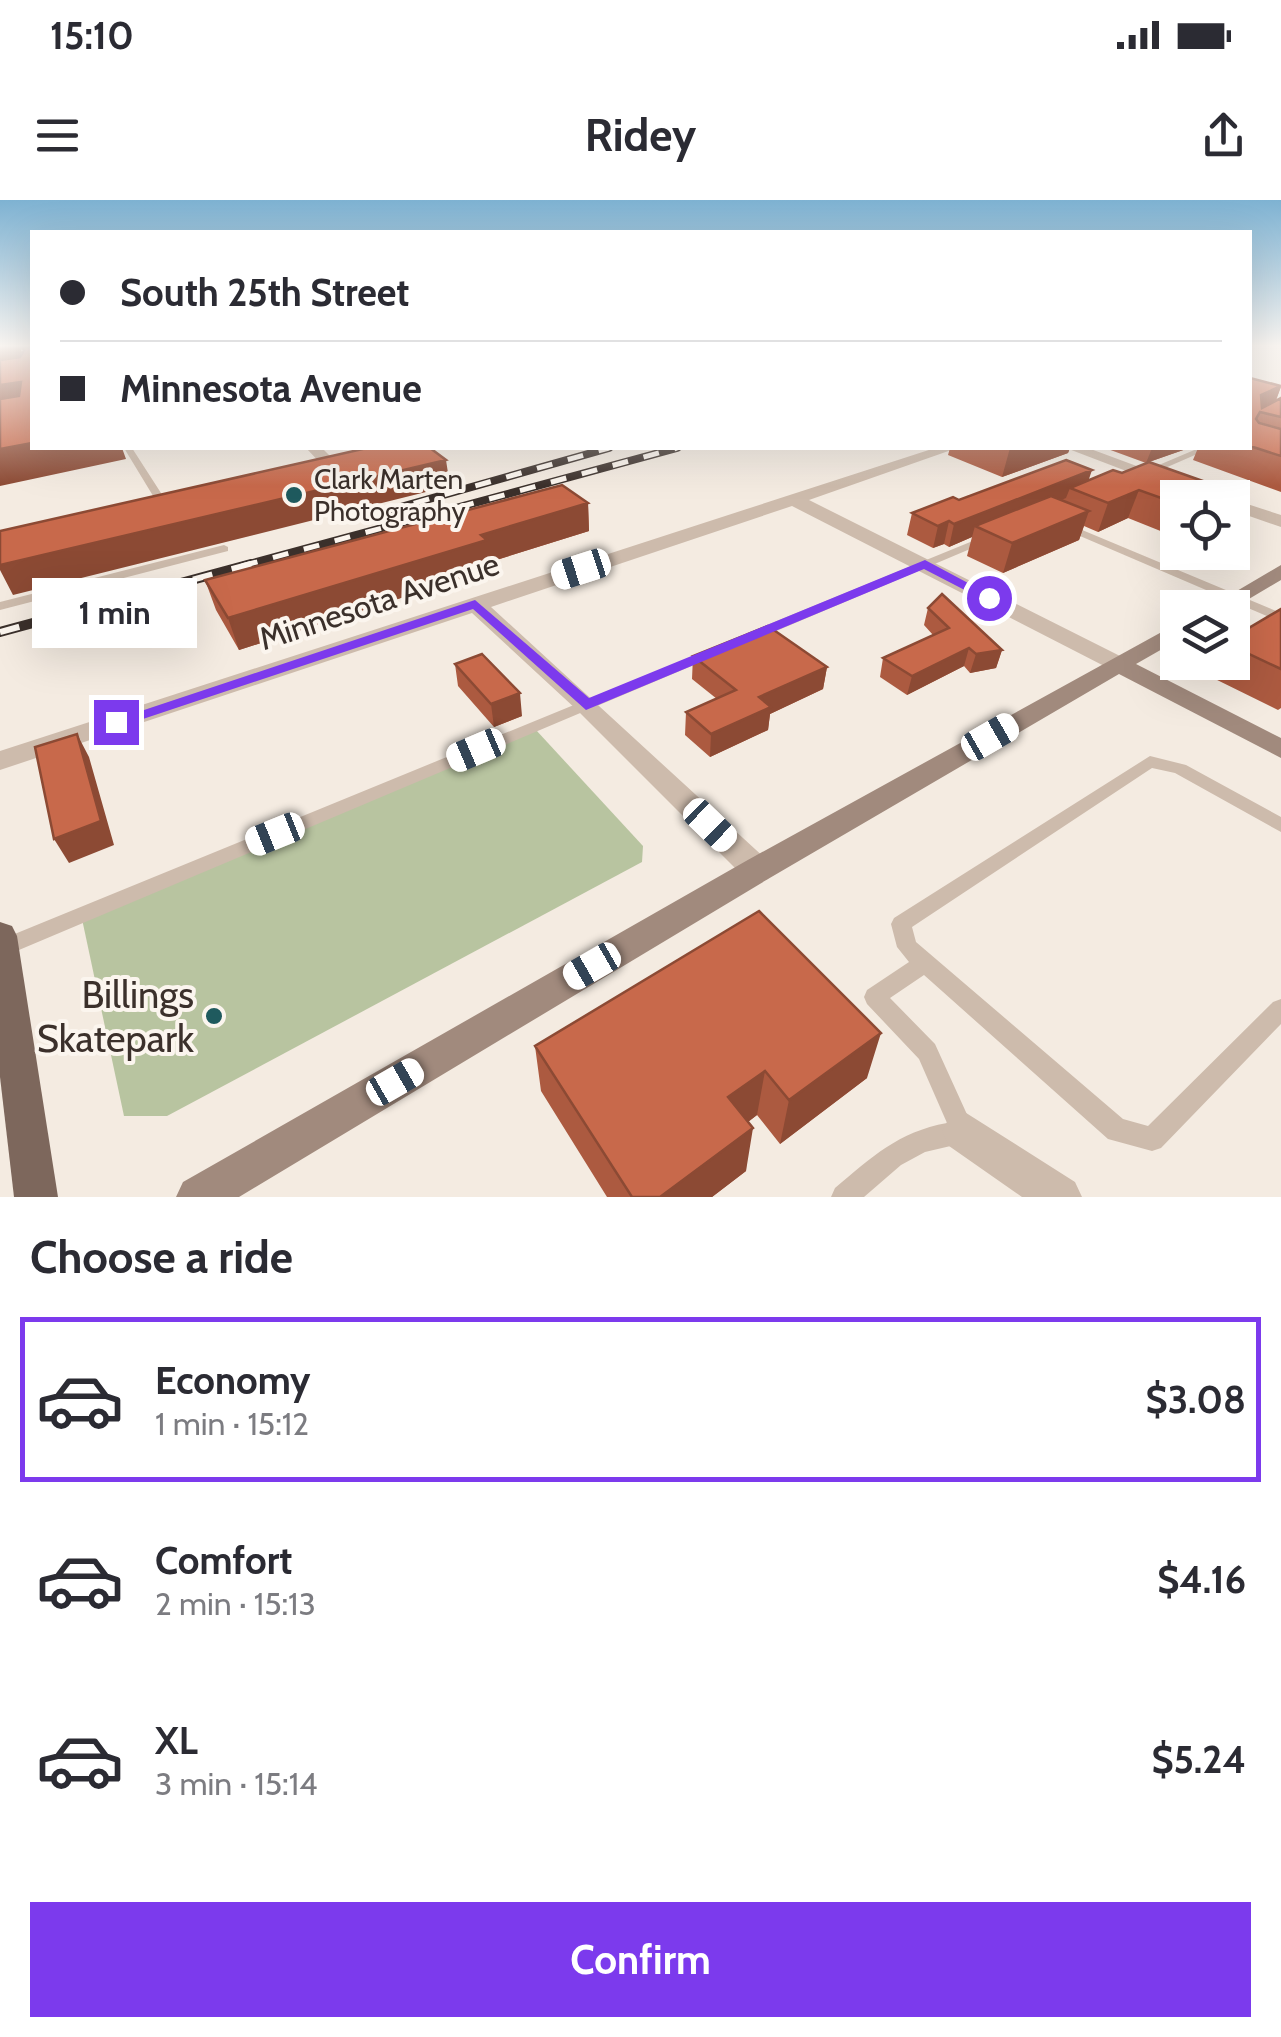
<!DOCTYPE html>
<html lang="en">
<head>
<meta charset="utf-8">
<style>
	:root { --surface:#fff; --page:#f2f2f3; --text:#2b2b33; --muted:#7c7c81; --line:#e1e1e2; --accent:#7c3aed }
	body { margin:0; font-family:Cabin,sans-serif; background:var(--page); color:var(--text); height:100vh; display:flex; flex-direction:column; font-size:38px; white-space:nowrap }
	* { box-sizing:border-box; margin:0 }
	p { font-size:32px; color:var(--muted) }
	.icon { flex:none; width:55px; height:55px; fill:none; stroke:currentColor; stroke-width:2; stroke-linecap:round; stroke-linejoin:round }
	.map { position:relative; height:997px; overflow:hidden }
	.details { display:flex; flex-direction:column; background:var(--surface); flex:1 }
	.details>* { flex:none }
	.banner { position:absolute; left:30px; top:30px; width:1222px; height:220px; border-radius:0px; box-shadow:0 10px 40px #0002; display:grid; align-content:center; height:220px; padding:0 30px; background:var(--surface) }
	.tools { position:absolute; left:1160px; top:280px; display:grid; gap:20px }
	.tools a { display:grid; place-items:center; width:90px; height:90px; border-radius:0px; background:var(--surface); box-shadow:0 10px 40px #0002; font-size:50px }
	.end { position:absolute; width:45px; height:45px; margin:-22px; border:12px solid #7c3aed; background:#fff; box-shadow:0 0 0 5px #fff }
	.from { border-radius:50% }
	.bubble { position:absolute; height:70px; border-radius:0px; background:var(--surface); box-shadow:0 10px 40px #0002; font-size:32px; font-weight:800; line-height:70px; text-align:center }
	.car { position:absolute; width:30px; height:60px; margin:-30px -15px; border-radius:12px; box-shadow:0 0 8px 2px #0007; background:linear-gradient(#fff 24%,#345 0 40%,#fff 0 76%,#345 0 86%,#fff 0) }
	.banner b { display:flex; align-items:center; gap:35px; height:95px; font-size:38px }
	.banner b+b { border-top:2px solid var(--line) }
	.banner i { width:25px; height:25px; background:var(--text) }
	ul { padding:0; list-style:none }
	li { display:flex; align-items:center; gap:30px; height:165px; margin:0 20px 15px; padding:0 10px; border:5px solid transparent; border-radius:0px }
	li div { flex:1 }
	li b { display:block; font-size:38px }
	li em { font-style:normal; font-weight:800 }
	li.current { border-color:var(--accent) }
	li>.icon { width:90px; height:90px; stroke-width:1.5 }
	h2 { padding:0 30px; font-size:45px; line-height:120px }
	.button { display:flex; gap:20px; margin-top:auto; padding:20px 30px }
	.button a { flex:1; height:115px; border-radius:0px; background:var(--accent); color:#fff; font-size:40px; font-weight:800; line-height:115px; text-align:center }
	.status { display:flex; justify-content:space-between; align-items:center; height:70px; padding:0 50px; background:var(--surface); direction:ltr }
	.status svg { height:28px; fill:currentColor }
	header { display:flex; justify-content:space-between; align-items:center; height:130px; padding:0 30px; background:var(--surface); font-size:45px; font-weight:800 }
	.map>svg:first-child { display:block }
</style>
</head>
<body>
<div class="status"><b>15:10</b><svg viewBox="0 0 49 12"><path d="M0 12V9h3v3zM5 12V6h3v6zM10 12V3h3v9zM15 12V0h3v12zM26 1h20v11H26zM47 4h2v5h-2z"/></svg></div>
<header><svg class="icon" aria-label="menu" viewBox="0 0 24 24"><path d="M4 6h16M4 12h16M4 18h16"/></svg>Ridey<svg class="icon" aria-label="share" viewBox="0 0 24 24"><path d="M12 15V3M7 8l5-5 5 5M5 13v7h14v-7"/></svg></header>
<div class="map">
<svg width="1281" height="997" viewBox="0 0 1281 997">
	<rect width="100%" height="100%" fill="#f4ebe1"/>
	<path fill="#b8c4a0" d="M 536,530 L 643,646 L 642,662 L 167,916 L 124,916 L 82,719 Z"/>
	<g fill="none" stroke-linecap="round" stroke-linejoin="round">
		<path fill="#cdbbac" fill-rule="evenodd" d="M 124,248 L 132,248 L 170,307 L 169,309 L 161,309 Z
			M 1199,248 L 1211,248 L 1149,275 L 1140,273 Z
			M 1063,322 L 1281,413 L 1281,422 L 1059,327 L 1059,323 Z
			M 985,336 L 989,337 L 989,341 L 757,439 L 747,439 L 745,436 L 747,433 Z
			M 224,345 L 228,347 L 228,351 L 0,410 L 0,402 Z
			M 708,450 L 713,451 L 715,454 L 713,457 L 0,758 L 0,740 Z
			M 1150,556 L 1186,565 L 1281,617 L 1281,632 L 1175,573 L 1152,568 L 912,727 L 916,742 L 1123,919 L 1148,926 L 1273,802 L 1281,799 L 1281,824 L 1161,948 L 1152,951 L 1108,939 L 924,775 L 890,798 L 935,844 L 975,932 L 972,941 L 925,952 L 901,965 L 864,997 L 831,997 L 835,988 C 872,957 898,932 947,923 L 919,859 L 867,804 L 864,797 L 867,790 L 909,762 L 897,747 L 891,724 L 894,718 Z"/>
		<path fill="#cdbbac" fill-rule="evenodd" d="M 306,248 L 322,248 L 341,267 L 327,270 Z
			M 935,248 L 957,248 L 809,300 L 1126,459 L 1130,464 L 1126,469 L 1110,469 L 792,306 L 491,407 L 768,661 L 773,670 L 768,679 L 757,682 L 746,679 L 577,510 L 472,413 L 0,570 L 0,551 Z
			M 1066,248 L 1088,248 L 1223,298 L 1197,298 Z
			M 1232,299 L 1281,315 L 1281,327 L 1232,310 Z
			M 963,911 L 1075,982 L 1082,997 L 1022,997 L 949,946 L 942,932 L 949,918 Z"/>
		<path fill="#a18a7d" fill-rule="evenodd" d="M 1281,365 L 1281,380 L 1232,409 L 1208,408 Z
			M 1178,423 L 1178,440 L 1136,464 L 1281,538 L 1281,558 L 1119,474 L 768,679 L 239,997 L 176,997 L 183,982 L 746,661 Z"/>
		<path fill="#7d675c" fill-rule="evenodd" d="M 0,722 L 12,726 L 17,736 L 58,997 L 14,997 L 0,877 Z"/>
		<defs>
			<path id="rail-far1" d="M 383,312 L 609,248
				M 242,366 L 677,248"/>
			<path id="rail" d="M 0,432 L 251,364"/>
		</defs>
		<use href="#rail-far1" stroke="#3b302b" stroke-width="8"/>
		<use href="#rail" stroke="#3b302b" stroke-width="10"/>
		<use href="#rail-far1" stroke="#fbf5ee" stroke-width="5" stroke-dasharray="16" stroke-linecap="butt"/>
		<use href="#rail" stroke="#fbf5ee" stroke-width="6" stroke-dasharray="20" stroke-linecap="butt"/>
	</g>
	<path fill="#ac5a40" d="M 1250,178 L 1281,186 L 1276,201 L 1281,198 L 1281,292 L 1193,260 L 1198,248 L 1250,248 Z
		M 950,248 L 1070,248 L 1068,253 L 1002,277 L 948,255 Z
		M 1105,248 L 1189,248 L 1146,263 Z
		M 1089,280 L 1178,298 L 1178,338 L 1128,318 L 1098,332 L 1084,326 L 1079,340 L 1003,373 L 967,356 L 972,337 L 949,347 L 944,344 L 933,348 L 907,335 L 912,313 L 959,300 Z
		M 588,303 L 589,331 L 490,362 L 491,369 L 239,450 L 216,410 L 205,380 Z
		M 928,408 L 1002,450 L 996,468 L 970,473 L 964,466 L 907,495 L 880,477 L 883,458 L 933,435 L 924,425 Z
		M 1281,409 L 1281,508 L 1278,510 L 1209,476 L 1215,462 L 1232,462 L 1232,438 Z
		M 693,456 L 827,467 L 823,489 L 770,514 L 768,530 L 710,557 L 685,535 L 686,512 L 717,499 L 692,479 Z
		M 455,464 L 522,516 L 494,527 L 458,486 Z
		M 535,846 L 867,878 L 780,944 L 757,915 L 748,922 L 746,971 L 712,997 L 607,997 L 541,891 Z"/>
	<path fill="#8c4a34" d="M 20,147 L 31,174 L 0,179 L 0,150 Z
		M 21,182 L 32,208 L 0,217 L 0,185 Z
		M 1281,187 L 1270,214 L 1260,212 L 1250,235 L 1261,195 Z
		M 32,243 L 32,248 L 122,248 L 126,259 L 0,286 L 0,249 Z
		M 1010,248 L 1070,248 L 1068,253 L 1002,277 Z
		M 1152,248 L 1189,248 L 1146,263 Z
		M 446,260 L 450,286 L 13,395 L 0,370 L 0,365 Z
		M 1092,270 L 1085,291 L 1070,288 L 1066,298 L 986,331 L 975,326 L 972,337 L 949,347 L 954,324 Z
		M 1139,290 L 1128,318 L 1098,332 L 1108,303 Z
		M 588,303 L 589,331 L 490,362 L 491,369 L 239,450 L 228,418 L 481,335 Z
		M 1089,311 L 1079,340 L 1003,373 L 1012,343 Z
		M 949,321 L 944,344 L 933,348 L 938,326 Z
		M 969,448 L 964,466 L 907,495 L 912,476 Z
		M 1002,450 L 996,468 L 970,473 L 976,454 Z
		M 827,467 L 823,489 L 770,514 L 768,530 L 710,557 L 711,534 L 759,497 Z
		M 520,493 L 522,516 L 494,527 L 491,504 Z
		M 77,534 L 89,557 L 114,645 L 69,663 L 54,639 Z
		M 881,833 L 867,878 L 780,944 L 789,900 Z
		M 765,871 L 757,915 L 723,941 L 728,897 Z
		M 753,928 L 746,971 L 712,997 L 660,997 Z"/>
	<path fill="#c8694b" stroke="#8c4a34" stroke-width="2.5" d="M 0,147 L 32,147 L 32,243 L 0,249 L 0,199 L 19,196 L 21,182 L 0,185 L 0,160 L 20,157 L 24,150 L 20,147 L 0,150 Z
		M 1250,178 L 1281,186 L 1261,195 L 1262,208 L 1281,198 L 1281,217 L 1260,212 L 1256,219 L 1259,223 L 1281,229 L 1281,256 L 1250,246 Z
		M 367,248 L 430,248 L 446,260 L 0,365 L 0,331 Z
		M 1066,260 L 1092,270 L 954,324 L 949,321 L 938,326 L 912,313 L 953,297 L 959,300 Z
		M 1149,262 L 1234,292 L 1222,298 L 1178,298 L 1178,304 L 1139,290 L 1108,303 L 1070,288 L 1113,270 L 1122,273 Z
		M 562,285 L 588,303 L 481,335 L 487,340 L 228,418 L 205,380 Z
		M 1051,296 L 1089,311 L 1012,343 L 975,326 Z
		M 942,394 L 1002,450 L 976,454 L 969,448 L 912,476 L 883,458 L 949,428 L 928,408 Z
		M 1281,409 L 1281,469 L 1232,446 L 1232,438 Z
		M 768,426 L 827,467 L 759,497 L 771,507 L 711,534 L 686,512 L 736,490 L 693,456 Z
		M 482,454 L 520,493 L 491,504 L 455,464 Z
		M 77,534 L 101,621 L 54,639 L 35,547 Z
		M 759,711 L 881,833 L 789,900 L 765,871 L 728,897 L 753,928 L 660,997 L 632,997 L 535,846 Z"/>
	<linearGradient id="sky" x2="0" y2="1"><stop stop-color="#7eb2d2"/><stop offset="0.51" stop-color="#faf6f2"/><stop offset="1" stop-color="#faf6f2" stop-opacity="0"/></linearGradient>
	<rect width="1281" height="286" fill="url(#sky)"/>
	<path fill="#7c3aed" d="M 925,360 L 996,398 L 984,400 L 924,369 L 586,510 L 473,409 L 122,526 L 116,527 L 108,522 L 475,400 L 589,498 Z"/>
	<g fill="#1f5a5e" stroke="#fbf5ee" stroke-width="4">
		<circle cx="294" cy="295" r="10"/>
		<circle cx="214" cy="816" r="10"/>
	</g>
	<g text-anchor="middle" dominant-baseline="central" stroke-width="8" stroke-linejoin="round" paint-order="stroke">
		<g font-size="28" fill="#3b302b" stroke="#fbf5ee" text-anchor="start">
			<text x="314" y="279">Clark Marten<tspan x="314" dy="32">Photography</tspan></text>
		</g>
		<g font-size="32" fill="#3b302b" stroke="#fbf5ee">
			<text transform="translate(379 401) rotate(-18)">Minnesota Avenue</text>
		</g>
		<g font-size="38" fill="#3b302b" stroke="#fbf5ee" text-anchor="end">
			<text x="194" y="794">Billings<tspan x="194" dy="44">Skatepark</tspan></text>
		</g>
	</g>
</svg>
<div class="tools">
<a><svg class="icon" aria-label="locate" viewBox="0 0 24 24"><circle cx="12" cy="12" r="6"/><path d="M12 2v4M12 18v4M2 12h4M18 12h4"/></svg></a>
<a><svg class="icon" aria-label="layers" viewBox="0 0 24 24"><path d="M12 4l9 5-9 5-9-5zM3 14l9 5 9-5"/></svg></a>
</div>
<i class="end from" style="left:989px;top:398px"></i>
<i class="end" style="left:116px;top:522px"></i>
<div class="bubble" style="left:32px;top:378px;width:165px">1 min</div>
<i class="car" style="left:581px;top:369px;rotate:252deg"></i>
<i class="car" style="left:990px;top:537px;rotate:60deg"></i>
<i class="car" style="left:476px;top:550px;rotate:247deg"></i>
<i class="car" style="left:710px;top:625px;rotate:134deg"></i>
<i class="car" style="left:275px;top:634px;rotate:248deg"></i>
<i class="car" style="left:592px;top:766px;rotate:240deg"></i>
<i class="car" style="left:395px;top:882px;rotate:60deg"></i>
<div class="banner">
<b><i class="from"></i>South 25th Street</b>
<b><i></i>Minnesota Avenue</b>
</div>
</div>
<section class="details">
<h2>Choose a ride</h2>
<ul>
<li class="current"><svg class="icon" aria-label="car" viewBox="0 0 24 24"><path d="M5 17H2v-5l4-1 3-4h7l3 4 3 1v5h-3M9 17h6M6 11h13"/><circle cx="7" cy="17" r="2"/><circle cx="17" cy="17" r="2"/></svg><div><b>Economy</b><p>1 min · 15:12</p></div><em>$3.08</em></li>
<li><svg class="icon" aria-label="car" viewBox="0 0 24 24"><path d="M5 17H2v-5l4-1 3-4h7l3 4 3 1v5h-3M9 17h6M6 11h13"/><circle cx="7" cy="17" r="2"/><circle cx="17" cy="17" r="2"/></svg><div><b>Comfort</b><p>2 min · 15:13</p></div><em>$4.16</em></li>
<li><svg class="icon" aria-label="car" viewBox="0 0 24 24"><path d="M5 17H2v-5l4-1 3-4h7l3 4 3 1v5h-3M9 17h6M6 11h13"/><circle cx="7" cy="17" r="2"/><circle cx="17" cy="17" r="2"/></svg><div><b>XL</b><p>3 min · 15:14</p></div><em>$5.24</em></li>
</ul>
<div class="button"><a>Confirm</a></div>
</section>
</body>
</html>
